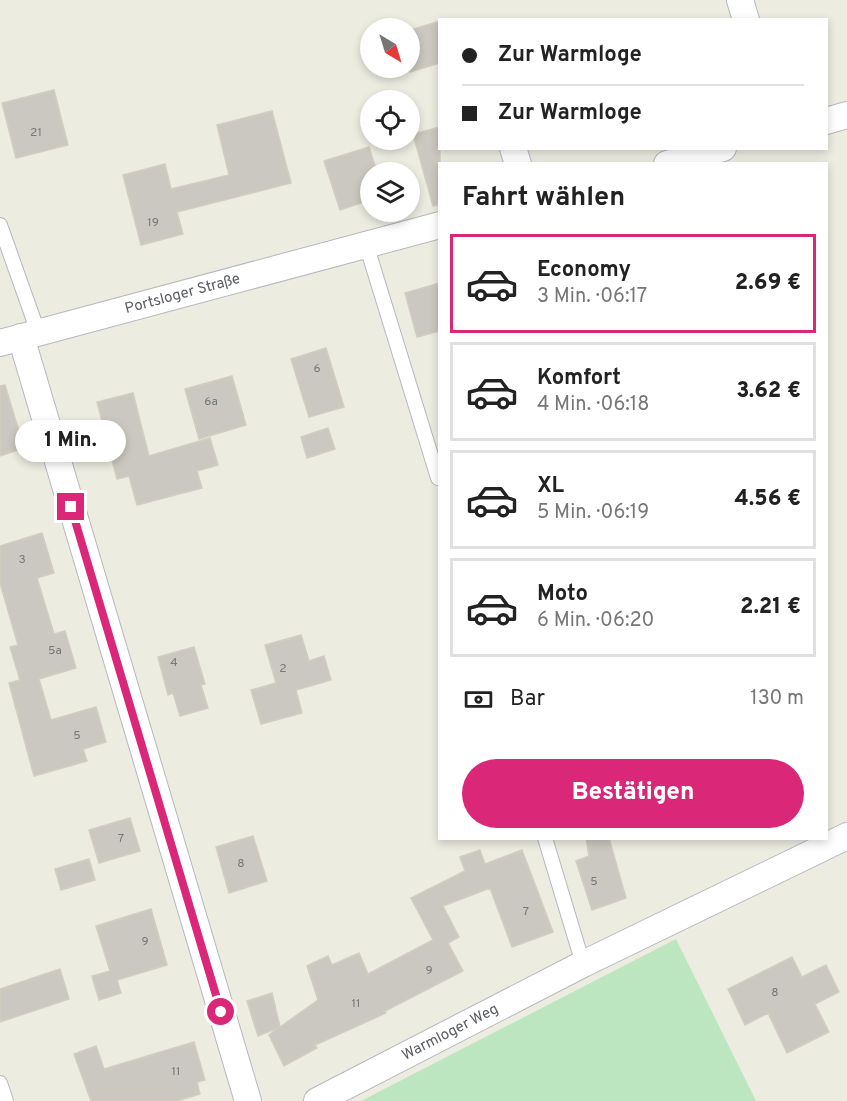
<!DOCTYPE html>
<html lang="de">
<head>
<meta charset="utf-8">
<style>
	:root { --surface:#fff; --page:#f6f6f6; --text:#222; --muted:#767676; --line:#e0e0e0; --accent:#db2777 }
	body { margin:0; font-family:Overpass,sans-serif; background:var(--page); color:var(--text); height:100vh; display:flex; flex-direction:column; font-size:22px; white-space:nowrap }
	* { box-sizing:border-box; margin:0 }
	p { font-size:20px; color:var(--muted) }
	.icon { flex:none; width:33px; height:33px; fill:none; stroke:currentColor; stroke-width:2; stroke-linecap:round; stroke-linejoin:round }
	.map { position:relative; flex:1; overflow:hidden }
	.details { position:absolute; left:438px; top:162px; width:390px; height:678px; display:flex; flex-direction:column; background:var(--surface); border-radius:0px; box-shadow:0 3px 9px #0003 }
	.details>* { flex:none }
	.top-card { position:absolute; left:438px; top:18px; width:390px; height:132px; border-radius:0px; box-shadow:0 3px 9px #0003; display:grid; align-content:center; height:132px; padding:0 24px; background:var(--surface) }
	.needle { width:39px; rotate:142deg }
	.buttons { position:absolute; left:360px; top:18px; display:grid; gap:12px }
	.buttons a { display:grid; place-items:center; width:60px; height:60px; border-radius:50%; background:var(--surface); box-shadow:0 3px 9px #0003; font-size:30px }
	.end { position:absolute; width:27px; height:27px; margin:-14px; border:8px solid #db2777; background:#fff; box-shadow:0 0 0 3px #fff }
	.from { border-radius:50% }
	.bubble { position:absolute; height:42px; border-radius:21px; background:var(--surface); box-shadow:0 3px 9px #0003; font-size:20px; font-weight:800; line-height:42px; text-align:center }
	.top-card b { display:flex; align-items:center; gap:21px; height:57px; font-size:22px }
	.top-card b+b { border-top:2px solid var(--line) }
	.top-card i { width:15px; height:15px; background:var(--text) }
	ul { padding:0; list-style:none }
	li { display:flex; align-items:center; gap:18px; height:99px; margin:0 12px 9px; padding:0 12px; border:3px solid var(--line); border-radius:0px }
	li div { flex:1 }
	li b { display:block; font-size:22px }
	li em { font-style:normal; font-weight:800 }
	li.current { border-color:var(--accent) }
	li>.icon { width:54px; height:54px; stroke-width:1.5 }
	h2 { padding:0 24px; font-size:27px; line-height:72px }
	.pay { display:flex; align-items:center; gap:15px; height:66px; padding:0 24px; font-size:22px }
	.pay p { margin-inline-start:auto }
	.button { display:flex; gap:12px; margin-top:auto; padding:12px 24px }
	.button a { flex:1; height:69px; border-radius:36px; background:var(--accent); color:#fff; font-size:24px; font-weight:800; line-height:69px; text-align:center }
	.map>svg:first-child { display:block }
</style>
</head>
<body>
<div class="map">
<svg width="847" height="1101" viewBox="0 0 847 1101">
	<rect width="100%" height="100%" fill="#edece1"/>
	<path fill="#bce6c0" d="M 676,939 L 756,1101 L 361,1101 Z"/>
	<path fill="#cac8c0" stroke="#d2cebf" stroke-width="1.5" d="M 440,21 L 440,63 L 410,72 L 410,30 Z
		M 54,90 L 68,145 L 16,158 L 2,103 Z
		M 272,111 L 291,183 L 177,212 L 183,234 L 141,245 L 123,175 L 165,164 L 171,189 L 229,175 L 217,125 Z
		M 440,127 L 440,205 L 433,206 L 413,134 Z
		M 369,147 L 377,172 L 370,172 L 370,200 L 340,210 L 324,161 Z
		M 440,283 L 440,331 L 417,337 L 405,293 Z
		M 326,348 L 344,407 L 309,417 L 291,359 Z
		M 232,376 L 246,425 L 199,439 L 185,389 Z
		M 5,385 L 24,448 L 0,456 L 0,386 Z
		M 133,393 L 149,456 L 210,438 L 218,465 L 197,471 L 202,488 L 137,505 L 129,476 L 117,479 L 97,402 Z
		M 328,428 L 335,449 L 307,458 L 301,437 Z
		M 42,533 L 54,573 L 37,578 L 54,634 L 65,631 L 76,668 L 39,679 L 51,720 L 96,707 L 106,742 L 83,749 L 87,761 L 34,776 L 9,683 L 20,680 L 10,647 L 18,645 L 0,583 L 0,546 Z
		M 301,635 L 309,661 L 324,656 L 331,680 L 296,690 L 302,713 L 261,724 L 251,690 L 276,683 L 265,645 Z
		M 194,647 L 205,684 L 201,685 L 208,708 L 180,716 L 173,693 L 168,695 L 158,657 Z
		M 130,818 L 140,851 L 99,863 L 89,830 Z
		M 253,836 L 267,881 L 229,893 L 216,847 Z
		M 586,838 L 609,838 L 626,898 L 592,910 L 576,861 L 589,856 Z
		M 480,850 L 485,864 L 522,850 L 553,932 L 512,947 L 490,888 L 443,906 L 459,937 L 448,943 L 463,971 L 385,1011 L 386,1013 L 315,1045 L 317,1048 L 284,1066 L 269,1035 L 278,1028 L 258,1036 L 247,1001 L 272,993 L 280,1027 L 318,1000 L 307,966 L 328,956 L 332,965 L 359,953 L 368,974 L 433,940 L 411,898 L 465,871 L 460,857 Z
		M 89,859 L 95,880 L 61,890 L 55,869 Z
		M 151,909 L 167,965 L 117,980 L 121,993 L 99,1000 L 92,976 L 110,971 L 96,926 Z
		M 792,957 L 802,977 L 826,965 L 839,992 L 815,1004 L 829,1032 L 787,1053 L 768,1013 L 745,1025 L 728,989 Z
		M 60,969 L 69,999 L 0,1022 L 0,989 Z
		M 194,1042 L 205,1080 L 197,1082 L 200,1094 L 177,1101 L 91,1101 L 74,1054 L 96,1046 L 104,1069 Z"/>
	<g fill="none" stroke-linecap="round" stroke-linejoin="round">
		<defs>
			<path id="lane" d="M 0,225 L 38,332
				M 366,244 L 438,478
				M 545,838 L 583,964
				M 0,1083 L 6,1101"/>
			<g id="street">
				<path d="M 740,0 L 746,20"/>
				<path d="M 826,121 L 847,115"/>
				<path d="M 513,148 L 518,164"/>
				<path d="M 667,164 L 723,148"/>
				<path d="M 21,337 L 248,1101"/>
				<path id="s1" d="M 0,343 L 440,225"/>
				<path id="s2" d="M 317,1101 L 583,964 L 847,836"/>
			</g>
		</defs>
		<use href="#lane" stroke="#b6b8be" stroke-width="16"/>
		<use href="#street" stroke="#b6b8be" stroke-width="28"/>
		<use href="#lane" stroke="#fff" stroke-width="14"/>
		<use href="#street" stroke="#fff" stroke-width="26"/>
	</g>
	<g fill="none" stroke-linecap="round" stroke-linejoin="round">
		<path stroke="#db2777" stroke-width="8" d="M 71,507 L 221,1012"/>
	</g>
	<g text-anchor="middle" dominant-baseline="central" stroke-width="6" stroke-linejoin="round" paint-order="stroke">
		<g font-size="12" fill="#75787a">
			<text x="36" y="133">21</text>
			<text x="153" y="223">19</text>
			<text x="317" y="369">6</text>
			<text x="211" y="402">6a</text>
			<text x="22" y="560">3</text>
			<text x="55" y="651">5a</text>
			<text x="174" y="663">4</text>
			<text x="283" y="669">2</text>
			<text x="77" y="736">5</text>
			<text x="121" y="839">7</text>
			<text x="241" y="864">8</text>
			<text x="594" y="882">5</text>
			<text x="526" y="912">7</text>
			<text x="145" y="942">9</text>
			<text x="429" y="971">9</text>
			<text x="775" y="993">8</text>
			<text x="356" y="1004">11</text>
			<text x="176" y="1072">11</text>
		</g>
		<g font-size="15" fill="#595d62" stroke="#fff">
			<text stroke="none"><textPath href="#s1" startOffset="189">Portsloger Straße</textPath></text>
			<text stroke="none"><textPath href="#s2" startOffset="150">Warmloger Weg</textPath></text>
		</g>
	</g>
</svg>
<div class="buttons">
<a><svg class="needle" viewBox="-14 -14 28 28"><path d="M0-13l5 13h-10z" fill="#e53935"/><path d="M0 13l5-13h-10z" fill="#767676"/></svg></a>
<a><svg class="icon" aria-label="locate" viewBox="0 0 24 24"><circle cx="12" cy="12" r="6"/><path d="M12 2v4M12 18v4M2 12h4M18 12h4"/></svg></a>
<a><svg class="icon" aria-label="layers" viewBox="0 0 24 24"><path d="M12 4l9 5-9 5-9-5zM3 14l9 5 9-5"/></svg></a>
</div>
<i class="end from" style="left:221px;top:1012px"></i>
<i class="end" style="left:71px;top:507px"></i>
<div class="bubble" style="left:15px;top:420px;width:111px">1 Min.</div>
<div class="top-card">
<b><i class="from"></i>Zur Warmloge</b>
<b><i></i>Zur Warmloge</b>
</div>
<section class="details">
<h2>Fahrt wählen</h2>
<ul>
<li class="current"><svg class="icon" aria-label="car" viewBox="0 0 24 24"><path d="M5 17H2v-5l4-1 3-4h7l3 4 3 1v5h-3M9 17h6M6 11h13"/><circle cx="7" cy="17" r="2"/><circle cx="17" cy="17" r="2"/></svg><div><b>Economy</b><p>3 Min. · 06:17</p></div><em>2.69 €</em></li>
<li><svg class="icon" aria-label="car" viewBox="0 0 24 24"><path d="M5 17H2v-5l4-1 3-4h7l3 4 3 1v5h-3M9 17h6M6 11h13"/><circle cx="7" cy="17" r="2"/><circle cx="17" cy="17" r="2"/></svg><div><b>Komfort</b><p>4 Min. · 06:18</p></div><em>3.62 €</em></li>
<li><svg class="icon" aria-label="car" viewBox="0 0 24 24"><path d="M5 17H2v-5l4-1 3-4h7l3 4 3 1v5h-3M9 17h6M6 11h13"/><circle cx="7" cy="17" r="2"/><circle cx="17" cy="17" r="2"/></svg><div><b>XL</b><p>5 Min. · 06:19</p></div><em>4.56 €</em></li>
<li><svg class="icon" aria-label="car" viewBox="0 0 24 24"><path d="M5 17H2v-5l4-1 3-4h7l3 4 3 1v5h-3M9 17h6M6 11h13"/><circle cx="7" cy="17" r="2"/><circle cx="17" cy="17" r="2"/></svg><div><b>Moto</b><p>6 Min. · 06:20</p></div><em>2.21 €</em></li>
</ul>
<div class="pay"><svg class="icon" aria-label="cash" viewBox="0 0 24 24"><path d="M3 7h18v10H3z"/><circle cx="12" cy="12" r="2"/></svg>Bar<p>130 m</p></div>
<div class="button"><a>Bestätigen</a></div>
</section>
</div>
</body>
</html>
